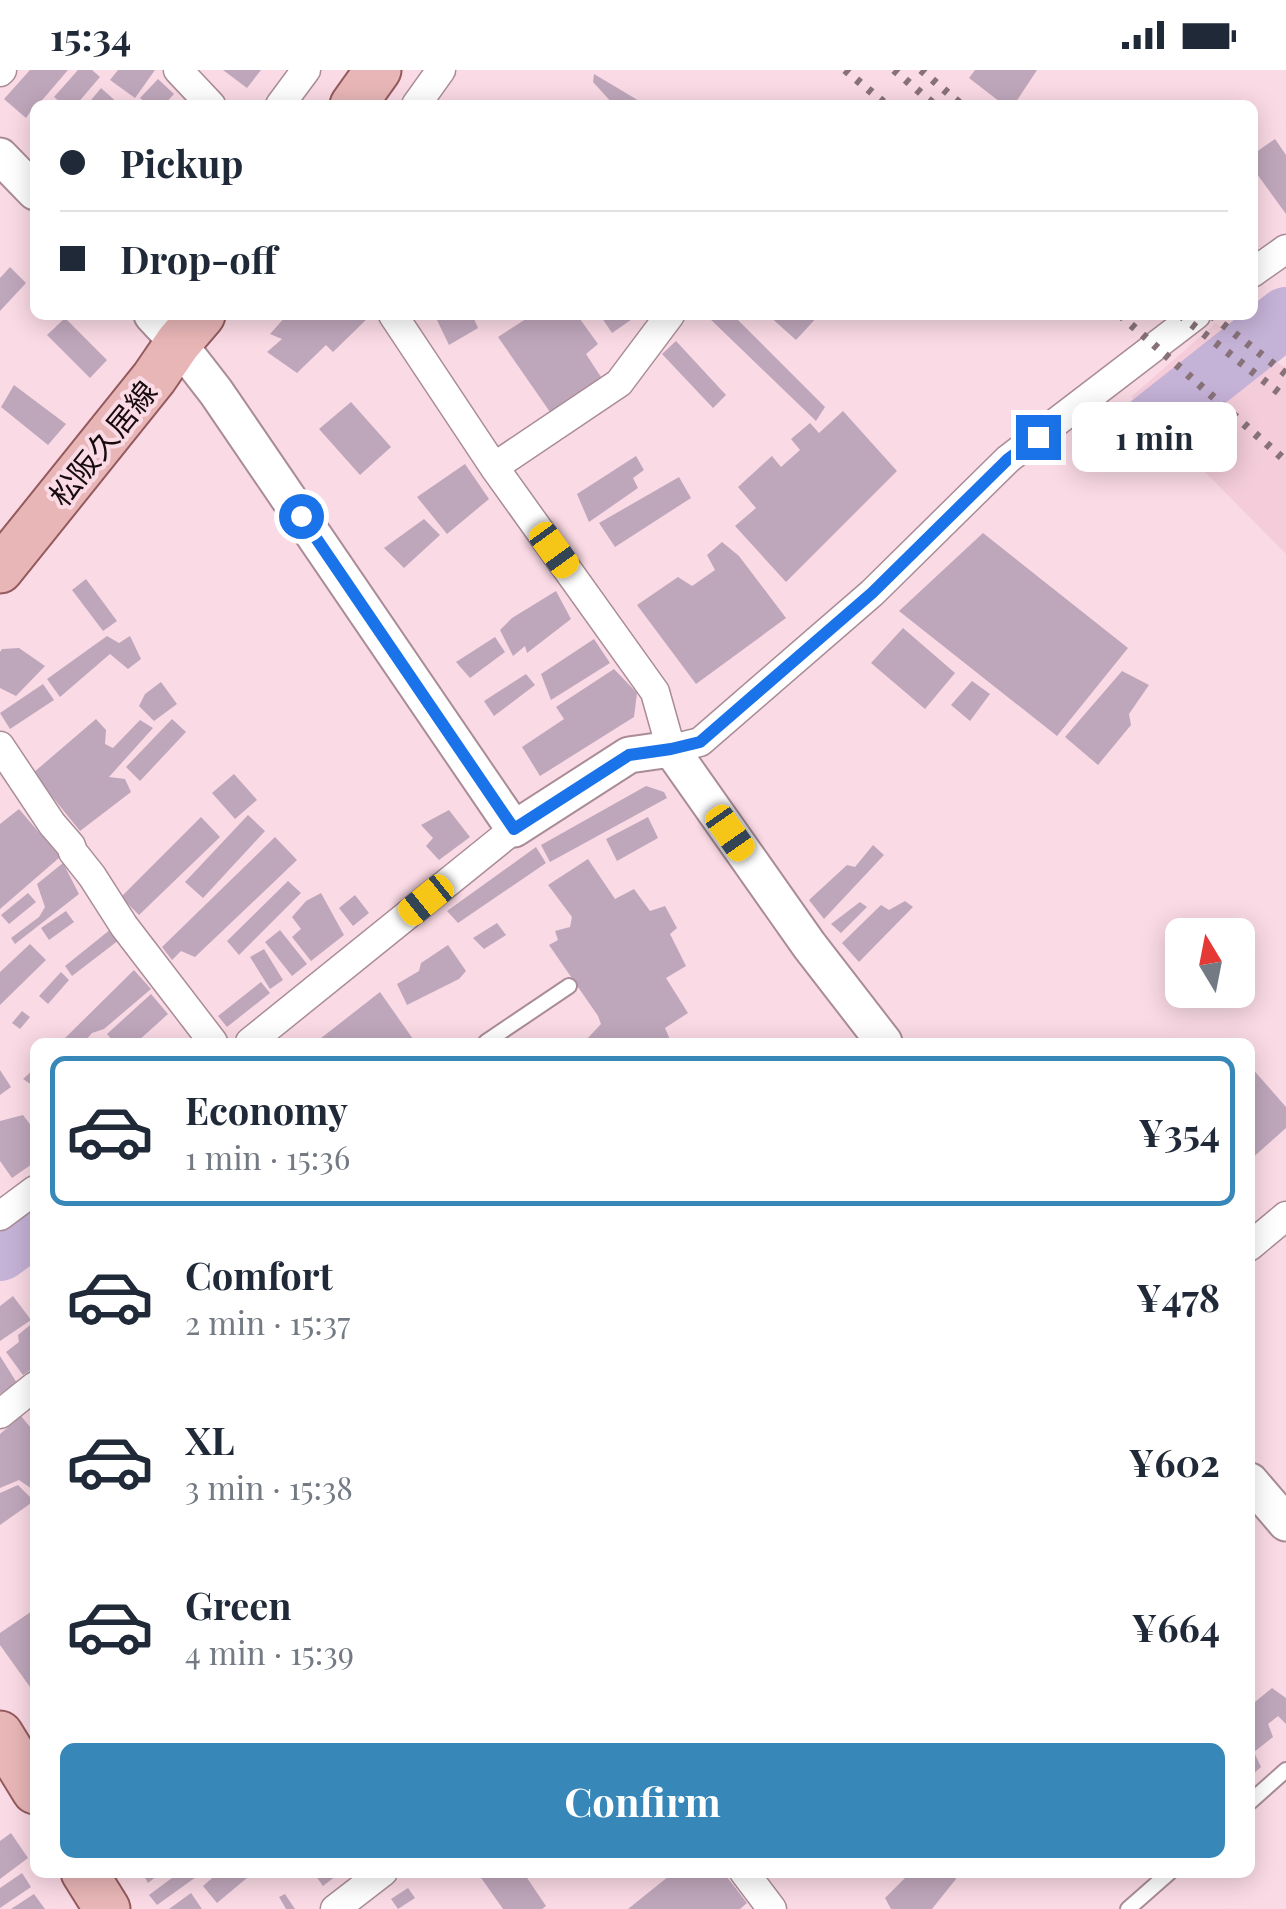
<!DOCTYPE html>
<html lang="en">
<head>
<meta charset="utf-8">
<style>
	:root { --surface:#fff; --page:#f6f6f7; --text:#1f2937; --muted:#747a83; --line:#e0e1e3; --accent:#3788b9 }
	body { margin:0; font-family:"Playfair Display","Noto Sans JP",serif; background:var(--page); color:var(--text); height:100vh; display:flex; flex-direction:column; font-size:38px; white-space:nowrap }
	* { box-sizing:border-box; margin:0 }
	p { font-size:32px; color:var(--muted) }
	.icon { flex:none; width:55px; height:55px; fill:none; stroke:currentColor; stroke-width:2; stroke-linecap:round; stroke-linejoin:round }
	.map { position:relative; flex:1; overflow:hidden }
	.panel { position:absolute; left:30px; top:968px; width:1225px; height:840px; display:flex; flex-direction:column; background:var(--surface); border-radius:15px; box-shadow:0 5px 25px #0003 }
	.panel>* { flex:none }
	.banner { position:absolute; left:30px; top:30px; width:1228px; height:220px; border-radius:15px; box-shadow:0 5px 25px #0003; display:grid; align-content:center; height:220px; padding:0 30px; background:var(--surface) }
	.needle { width:65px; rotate:350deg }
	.controls { position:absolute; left:1165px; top:848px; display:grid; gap:20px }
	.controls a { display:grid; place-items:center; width:90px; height:90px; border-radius:15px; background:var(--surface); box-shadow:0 5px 25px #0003; font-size:50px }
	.end { position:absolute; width:45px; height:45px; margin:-22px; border:12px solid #1a73e8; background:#fff; box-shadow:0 0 0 5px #fff }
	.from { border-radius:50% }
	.bubble { position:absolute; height:70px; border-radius:15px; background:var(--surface); box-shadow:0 5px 25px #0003; font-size:32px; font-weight:700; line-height:70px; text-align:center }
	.car { position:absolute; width:30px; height:60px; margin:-30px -15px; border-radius:12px; box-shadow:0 0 8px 2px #0007; background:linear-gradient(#f5c518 24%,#345 0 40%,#f5c518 0 76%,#345 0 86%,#f5c518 0) }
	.banner b { display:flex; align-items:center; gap:35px; height:95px; font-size:38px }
	.banner b+b { border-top:2px solid var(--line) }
	.banner i { width:25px; height:25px; background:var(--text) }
	ul { padding:18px 0 0; list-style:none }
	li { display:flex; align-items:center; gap:30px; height:150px; margin:0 20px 15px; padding:0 10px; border:5px solid transparent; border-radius:15px }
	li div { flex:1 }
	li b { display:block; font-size:38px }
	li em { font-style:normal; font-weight:700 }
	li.active { border-color:var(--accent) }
	li>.icon { width:90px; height:90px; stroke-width:1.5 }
	.primary-button { display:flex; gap:20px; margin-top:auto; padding:20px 30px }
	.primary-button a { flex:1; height:115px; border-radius:15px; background:var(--accent); color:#fff; font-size:40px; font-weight:700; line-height:115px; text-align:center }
	.status { display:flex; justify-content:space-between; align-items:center; height:70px; padding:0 50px; background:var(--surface); direction:ltr }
	.status svg { height:28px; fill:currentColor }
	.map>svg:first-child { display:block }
</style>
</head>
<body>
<div class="status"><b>15:34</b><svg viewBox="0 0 49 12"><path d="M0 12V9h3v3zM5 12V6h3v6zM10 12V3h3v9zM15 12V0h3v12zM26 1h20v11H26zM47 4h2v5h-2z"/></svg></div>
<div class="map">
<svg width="1286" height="1839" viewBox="0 0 1286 1839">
	<rect width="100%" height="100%" fill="#fadae5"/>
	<path fill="#f4ccda" d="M 1216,253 L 1286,298 L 1286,484 L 1131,327 Z"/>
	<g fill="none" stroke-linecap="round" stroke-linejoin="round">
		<path stroke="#c5b2d7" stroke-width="60" d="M 1143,360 L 1286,247
			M 0,1181 L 35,1155"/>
	</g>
	<path fill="#bfa7bb" d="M 30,0 L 68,0 L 38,35 L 35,35 L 26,48 L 4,29 Z
		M 78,0 L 92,0 L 100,7 L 76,35 L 64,35 L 54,27 Z
		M 118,0 L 155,0 L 135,28 L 110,10 Z
		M 223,0 L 261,0 L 247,18 Z
		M 975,0 L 1037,0 L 1014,35 L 1004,35 L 969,8 Z
		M 594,4 L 646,35 L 614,35 L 593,12 Z
		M 158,9 L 174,24 L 164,35 L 148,35 L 140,28 Z
		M 101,18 L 120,35 L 87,35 Z
		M 1275,69 L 1286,85 L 1286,144 L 1252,97 L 1252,85 Z
		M 10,197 L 26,213 L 0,241 L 0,208 Z
		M 287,245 L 371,245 L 333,282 L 326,275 L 297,303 L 267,282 L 282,269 L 270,264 Z
		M 437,245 L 483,245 L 474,249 L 478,258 L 449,275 L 435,246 Z
		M 532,245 L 577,245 L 598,274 L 586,284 L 601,307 L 550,342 L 498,267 Z
		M 600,245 L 638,245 L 612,263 Z
		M 706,245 L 733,245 L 825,337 L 816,351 Z
		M 768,245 L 819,245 L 796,270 Z
		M 65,248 L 107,290 L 90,308 L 47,265 Z
		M 676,271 L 726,325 L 713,338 L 662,284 Z
		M 14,315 L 66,354 L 48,375 L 1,337 Z
		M 351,332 L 391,377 L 360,405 L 319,359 Z
		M 843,341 L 897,401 L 786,512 L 735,456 L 756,438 L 738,417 L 772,386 L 781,397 L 800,380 L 791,369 L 810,353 L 819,363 Z
		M 636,386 L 644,400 L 633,408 L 638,418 L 589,452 L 577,424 Z
		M 465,394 L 489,429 L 447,464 L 417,427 Z
		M 679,407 L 691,428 L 615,477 L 599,453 Z
		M 424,449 L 440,465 L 404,498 L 384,478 Z
		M 983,463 L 1128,578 L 1057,666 L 899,541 Z
		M 722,472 L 739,486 L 786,548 L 696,614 L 637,535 L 678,507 L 692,516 L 715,500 L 707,485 Z
		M 86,509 L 117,551 L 103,561 L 72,520 Z
		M 556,521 L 571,549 L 527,583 L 525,576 L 513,586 L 500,560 L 512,548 Z
		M 903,558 L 955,603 L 925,639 L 871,593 Z
		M 107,566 L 119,573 L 130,566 L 141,589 L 128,599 L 110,584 L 60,627 L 47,609 Z
		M 495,567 L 505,582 L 470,608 L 456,592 Z
		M 594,569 L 610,593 L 551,630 L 541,604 Z
		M 19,578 L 45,596 L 16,626 L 0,618 L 0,582 L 2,579 Z
		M 614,599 L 637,623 L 634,647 L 540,706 L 522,677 L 564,649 L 556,637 Z
		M 1122,601 L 1149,615 L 1129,644 L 1131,655 L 1098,695 L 1065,667 Z
		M 526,604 L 535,615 L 494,646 L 484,631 Z
		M 972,611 L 990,624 L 970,651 L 951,635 Z
		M 161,612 L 177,634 L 154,651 L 139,636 L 145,624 Z
		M 43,614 L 54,630 L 10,659 L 0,643 Z
		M 96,649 L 106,660 L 105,674 L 113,678 L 140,650 L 153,658 L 109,707 L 125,709 L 131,722 L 80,761 L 33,703 Z
		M 172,649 L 186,662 L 140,711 L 126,697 Z
		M 234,704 L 257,730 L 235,749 L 212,723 Z
		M 646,716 L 664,722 L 667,728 L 550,792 L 541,775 Z
		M 19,739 L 60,787 L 0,839 L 0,754 Z
		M 449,740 L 470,767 L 439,790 L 426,776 L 433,768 L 421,755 Z
		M 248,745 L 265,761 L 203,828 L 185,812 Z
		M 201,747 L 220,767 L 139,845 L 121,827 Z
		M 648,747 L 658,768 L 617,791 L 606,769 Z
		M 275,767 L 297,790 L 195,887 L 181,881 L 172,890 L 162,877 Z
		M 873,775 L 884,785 L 824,849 L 809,830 L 847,795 L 855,797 Z
		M 536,777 L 546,793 L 458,853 L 447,841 Z
		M 588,789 L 615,829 L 634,819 L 650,841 L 665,836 L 677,858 L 670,864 L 686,896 L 666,908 L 688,943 L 665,958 L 671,972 L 571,972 L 571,970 L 587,969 L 601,954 L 598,946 L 549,875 L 558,870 L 555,861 L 570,857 L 572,847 L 548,815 Z
		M 63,793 L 79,824 L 15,874 L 11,868 L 39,847 L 45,837 L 37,814 Z
		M 288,811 L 301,823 L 239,885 L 227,871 Z
		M 28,823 L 36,832 L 9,854 L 1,845 Z
		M 321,823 L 344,865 L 311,891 L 292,867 L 301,859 L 292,847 L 306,831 Z
		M 355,825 L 369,843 L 353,856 L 339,838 Z
		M 905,831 L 913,837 L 859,892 L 842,873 L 881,835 L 889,840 Z
		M 860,832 L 867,837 L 841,863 L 831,854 Z
		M 66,841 L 74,852 L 49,870 L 41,858 Z
		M 497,853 L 506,865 L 484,879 L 473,868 Z
		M 111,859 L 119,870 L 72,906 L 65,896 Z
		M 280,860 L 307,894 L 292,906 L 265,872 Z
		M 30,874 L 46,890 L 0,935 L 0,902 Z
		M 448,875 L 466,901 L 459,909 L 407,935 L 397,914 L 419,901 L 421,893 Z
		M 264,879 L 283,910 L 270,919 L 250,887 Z
		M 134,900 L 151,919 L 104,959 L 92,963 L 84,972 L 61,972 Z
		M 61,902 L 69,910 L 48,934 L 39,926 Z
		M 261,912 L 270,923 L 227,957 L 218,946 Z
		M 380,922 L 413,969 L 408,972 L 316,972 Z
		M 151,924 L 168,944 L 137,972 L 114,972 L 107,964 Z
		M 22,941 L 30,947 L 20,959 L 12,953 Z
		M 1250,996 L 1286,1037 L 1286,1058 L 1250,1090 Z
		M 35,998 L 35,1017 L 23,1009 Z
		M 0,1000 L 11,1017 L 0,1025 Z
		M 23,1045 L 35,1061 L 35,1092 L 12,1108 L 0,1091 L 0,1051 Z
		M 13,1226 L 31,1250 L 0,1271 L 0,1236 Z
		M 35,1251 L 35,1297 L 23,1305 L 6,1282 L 19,1272 L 18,1265 Z
		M 0,1286 L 17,1313 L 0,1324 Z
		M 21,1346 L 35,1363 L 35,1421 L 19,1410 L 0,1418 L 0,1364 Z
		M 18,1415 L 34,1431 L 0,1455 L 0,1423 Z
		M 35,1539 L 35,1624 L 0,1575 L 0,1563 Z
		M 1272,1618 L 1286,1628 L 1286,1654 L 1278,1646 L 1268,1654 L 1273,1667 L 1254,1682 L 1261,1697 L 1250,1707 L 1250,1636 Z
		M 11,1763 L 28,1788 L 0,1809 L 0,1771 Z
		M 142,1802 L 162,1802 L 148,1813 Z
		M 180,1802 L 203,1802 L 157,1835 L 149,1825 Z
		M 219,1802 L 254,1802 L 217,1833 L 203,1816 Z
		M 313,1802 L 341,1802 L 323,1816 Z
		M 477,1802 L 523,1802 L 546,1836 L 542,1839 L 503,1839 Z
		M 674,1802 L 723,1802 L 747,1833 L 740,1839 L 628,1839 Z
		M 911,1802 L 951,1802 L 956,1809 L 932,1839 L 891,1839 L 885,1828 Z
		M 22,1803 L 31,1817 L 0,1838 L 0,1818 Z
		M 408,1818 L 415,1828 L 398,1839 L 391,1829 Z
		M 191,1823 L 202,1839 L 169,1839 Z
		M 34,1824 L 45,1839 L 11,1839 Z
		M 285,1824 L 295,1839 L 286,1839 L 279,1827 Z"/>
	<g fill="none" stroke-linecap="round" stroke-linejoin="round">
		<defs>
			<path id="service" d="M 486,972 L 569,916
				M 1250,1732 L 1286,1700
				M 1128,1839 L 1170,1802"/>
			<path id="minor" d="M 178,0 L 211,35
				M 0,2 L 2,0
				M 280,35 L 306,0
				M 416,35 L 441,0
				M 1252,203 L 1286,179
				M 393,245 L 494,397 L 655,622 L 671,679 L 700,672 L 872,523 L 1008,389 L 1196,245
				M 494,397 L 619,313 L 670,245
				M 0,676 L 52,754 L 71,776 L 73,782 L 92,806 L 124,856 L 213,972
				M 250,972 L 514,759
				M 0,1146 L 35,1120
				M 1250,1176 L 1286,1146
				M 0,1344 L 35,1316
				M 744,1802 L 772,1839
				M 335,1839 L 383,1802"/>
			<path id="tertiary" d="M 0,86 L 35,122
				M 152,245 L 178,273 L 216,322 L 514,759 L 629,685 L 671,679 L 809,875 L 884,972
				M 1250,1411 L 1286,1453"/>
			<path id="primary" d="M 353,35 L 378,0
				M 0,500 L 154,308 L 178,273 L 202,245
				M 0,1664 L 35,1721
				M 84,1802 L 107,1839"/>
		</defs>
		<use href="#service" stroke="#a98c97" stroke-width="18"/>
		<use href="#minor" stroke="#a98c97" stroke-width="31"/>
		<use href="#tertiary" stroke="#a98c97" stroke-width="39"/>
		<use href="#primary" stroke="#945a5d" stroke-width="49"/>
		<use href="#service" stroke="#fff" stroke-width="14"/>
		<use href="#minor" stroke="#fff" stroke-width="28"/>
		<use href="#tertiary" stroke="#fff" stroke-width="35"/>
		<use href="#primary" stroke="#e8b6b7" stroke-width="45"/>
		<path stroke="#88727a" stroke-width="8" stroke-dasharray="5 10" stroke-linecap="butt" d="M 845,0 L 887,35
			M 894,0 L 935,35
			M 921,0 L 962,35
			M 1120,245 L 1286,391
			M 1180,245 L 1286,328
			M 1211,245 L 1286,304"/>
	</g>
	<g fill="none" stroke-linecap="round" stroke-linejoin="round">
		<path stroke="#1a73e8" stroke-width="12" d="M 301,446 L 514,759 L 629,685 L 671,679 L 700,672 L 872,523 L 1008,389 L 1038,367"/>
	</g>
	<g text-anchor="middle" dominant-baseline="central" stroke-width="8" stroke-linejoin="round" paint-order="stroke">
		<g font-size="30" fill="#160b0f" stroke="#fadae5">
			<text transform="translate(102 373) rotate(-51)">松阪久居線</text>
		</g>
	</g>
</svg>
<div class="controls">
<a><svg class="needle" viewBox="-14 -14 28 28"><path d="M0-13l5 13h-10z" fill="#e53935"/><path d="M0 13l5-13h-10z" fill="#747a83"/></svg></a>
</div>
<i class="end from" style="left:301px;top:446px"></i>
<i class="end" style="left:1038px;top:367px"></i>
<div class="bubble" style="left:1072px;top:332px;width:165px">1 min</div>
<i class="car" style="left:554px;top:480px;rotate:144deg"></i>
<i class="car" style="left:730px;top:763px;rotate:145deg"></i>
<i class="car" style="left:426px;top:830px;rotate:231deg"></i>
<div class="banner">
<b><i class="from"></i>Pickup</b>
<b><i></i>Drop-off</b>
</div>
<section class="panel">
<ul>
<li class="active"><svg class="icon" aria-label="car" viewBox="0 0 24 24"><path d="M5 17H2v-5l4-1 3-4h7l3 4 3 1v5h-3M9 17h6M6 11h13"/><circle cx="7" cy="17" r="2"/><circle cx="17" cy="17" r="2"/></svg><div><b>Economy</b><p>1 min · 15:36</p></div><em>¥354</em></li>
<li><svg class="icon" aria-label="car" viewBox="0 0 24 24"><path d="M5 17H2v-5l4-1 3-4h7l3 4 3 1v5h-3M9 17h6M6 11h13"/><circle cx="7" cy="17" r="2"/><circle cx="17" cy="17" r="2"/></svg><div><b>Comfort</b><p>2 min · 15:37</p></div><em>¥478</em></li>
<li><svg class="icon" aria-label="car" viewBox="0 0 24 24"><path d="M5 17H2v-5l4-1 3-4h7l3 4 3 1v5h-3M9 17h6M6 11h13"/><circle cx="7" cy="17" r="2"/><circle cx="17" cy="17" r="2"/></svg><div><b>XL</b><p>3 min · 15:38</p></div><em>¥602</em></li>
<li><svg class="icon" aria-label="car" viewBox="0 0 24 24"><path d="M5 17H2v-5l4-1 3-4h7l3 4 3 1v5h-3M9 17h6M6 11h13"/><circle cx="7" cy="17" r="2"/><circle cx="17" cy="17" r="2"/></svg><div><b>Green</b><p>4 min · 15:39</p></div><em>¥664</em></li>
</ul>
<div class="primary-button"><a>Confirm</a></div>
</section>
</div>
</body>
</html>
